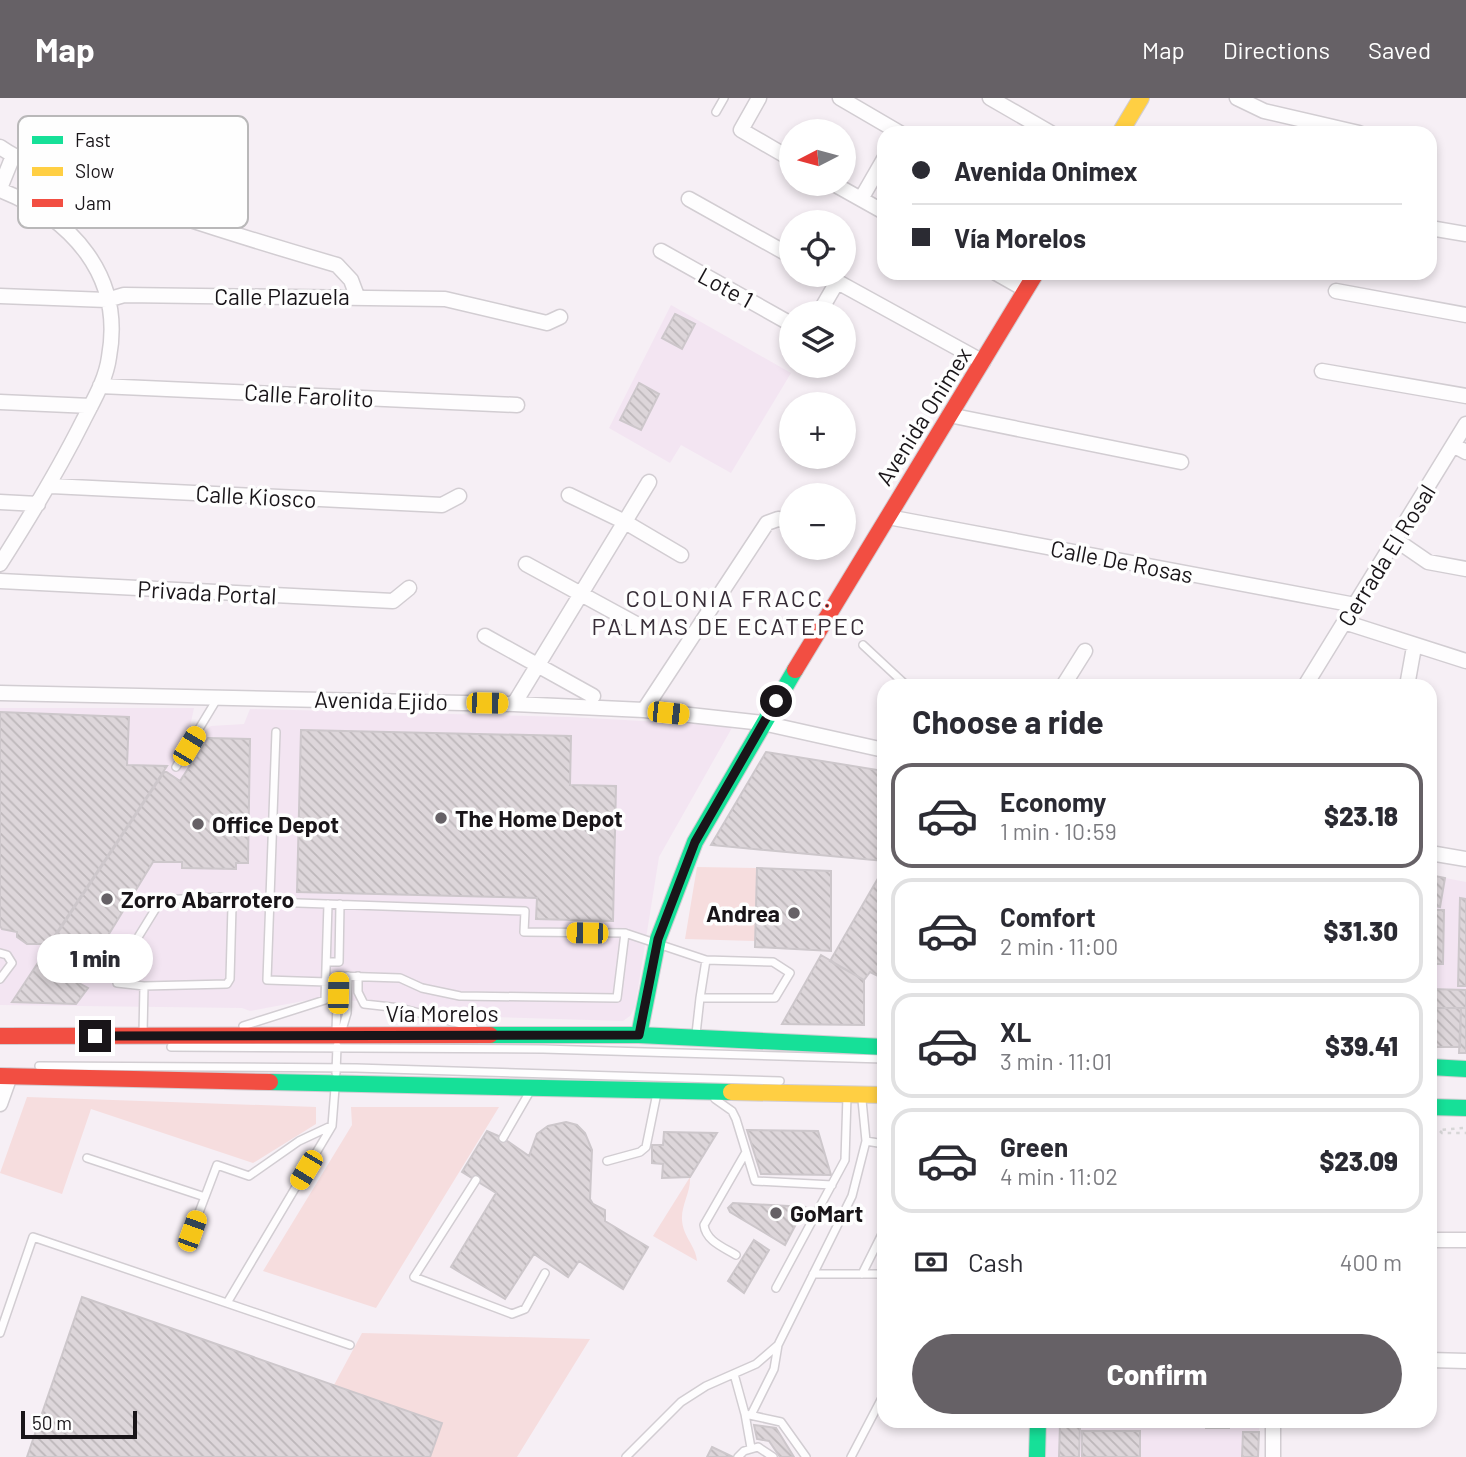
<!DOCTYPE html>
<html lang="en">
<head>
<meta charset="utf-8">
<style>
	:root { --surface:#fff; --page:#f7f7f7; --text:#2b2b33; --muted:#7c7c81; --line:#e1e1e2; --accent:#666166 }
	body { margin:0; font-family:Barlow,sans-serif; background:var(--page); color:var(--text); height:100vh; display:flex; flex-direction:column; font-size:26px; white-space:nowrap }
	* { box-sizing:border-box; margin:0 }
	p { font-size:23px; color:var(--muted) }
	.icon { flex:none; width:38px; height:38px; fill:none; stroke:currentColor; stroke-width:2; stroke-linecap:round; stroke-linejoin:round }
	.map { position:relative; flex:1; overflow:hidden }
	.sheet { position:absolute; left:877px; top:581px; width:560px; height:749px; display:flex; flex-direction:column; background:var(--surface); border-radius:21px; box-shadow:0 4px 10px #0003 }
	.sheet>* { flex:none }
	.banner { position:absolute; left:877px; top:28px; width:560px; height:154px; border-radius:21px; box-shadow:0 4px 10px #0003; display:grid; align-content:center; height:154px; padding:0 35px; background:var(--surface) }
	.needle { width:46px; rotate:264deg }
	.controls { position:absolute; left:779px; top:21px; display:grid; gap:14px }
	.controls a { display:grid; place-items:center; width:77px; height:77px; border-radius:50%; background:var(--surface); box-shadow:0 4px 10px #0003; font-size:35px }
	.scale { position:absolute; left:21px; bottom:18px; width:116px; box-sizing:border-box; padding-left:7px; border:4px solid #191519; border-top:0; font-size:19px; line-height:24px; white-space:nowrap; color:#191519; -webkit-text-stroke:5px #fefefe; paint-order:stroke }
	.end { position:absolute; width:32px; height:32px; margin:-16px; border:9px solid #191519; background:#fff; box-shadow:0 0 0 4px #fff }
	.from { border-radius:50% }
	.bubble { position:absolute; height:49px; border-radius:24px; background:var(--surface); box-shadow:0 4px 10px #0003; font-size:23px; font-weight:800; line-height:49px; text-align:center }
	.car { position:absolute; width:21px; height:42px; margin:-21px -10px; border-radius:9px; box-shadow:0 0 5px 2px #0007; background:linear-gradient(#f5c518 24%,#345 0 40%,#f5c518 0 76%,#345 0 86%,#f5c518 0) }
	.banner b { display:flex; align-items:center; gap:24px; height:66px; font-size:26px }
	.banner b+b { border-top:2px solid var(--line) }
	.banner i { width:18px; height:18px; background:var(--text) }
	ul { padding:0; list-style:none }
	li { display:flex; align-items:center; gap:21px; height:105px; margin:0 14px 10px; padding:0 21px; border:4px solid var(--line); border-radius:21px }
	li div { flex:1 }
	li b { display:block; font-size:26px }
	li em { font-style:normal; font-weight:800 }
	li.active { border-color:var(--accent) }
	li>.icon { width:63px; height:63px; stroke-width:1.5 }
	h2 { padding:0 35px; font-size:32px; line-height:84px }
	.pay { display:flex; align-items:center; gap:18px; height:77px; padding:0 35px; font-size:26px }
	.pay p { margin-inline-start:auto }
	.action { display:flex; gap:14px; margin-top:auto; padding:14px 35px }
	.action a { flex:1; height:80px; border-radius:42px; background:var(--accent); color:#fff; font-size:28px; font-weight:800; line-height:80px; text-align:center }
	header { display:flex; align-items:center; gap:42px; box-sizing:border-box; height:98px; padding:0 35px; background:var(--accent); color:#fff }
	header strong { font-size:33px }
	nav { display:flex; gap:38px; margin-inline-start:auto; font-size:24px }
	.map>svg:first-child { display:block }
</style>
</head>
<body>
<header>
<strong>Map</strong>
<nav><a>Map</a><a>Directions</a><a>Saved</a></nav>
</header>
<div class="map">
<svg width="1466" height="1359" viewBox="0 0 1466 1359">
	<defs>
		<pattern id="building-back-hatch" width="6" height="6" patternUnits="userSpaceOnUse" patternTransform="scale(1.75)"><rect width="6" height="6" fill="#ddd6da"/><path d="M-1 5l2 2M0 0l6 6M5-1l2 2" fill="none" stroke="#bdb7ba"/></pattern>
	</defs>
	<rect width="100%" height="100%" fill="#f6eff5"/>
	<path fill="#f3e5f2" d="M 671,207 L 791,275 L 731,375 L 681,347 L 670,365 L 609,330 Z
		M 0,610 L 194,610 L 190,629 L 201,636 L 211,628 L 244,626 L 250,611 L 570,619 L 733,628 L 659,759 L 635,909 L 630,918 L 623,923 L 461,918 L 373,903 L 309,902 L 250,913 L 242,910 L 0,907 Z
		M 1430,777 L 1466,784 L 1466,910 L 1430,910 Z
		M 1046,1323 L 1259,1323 L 1259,1334 L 1242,1359 L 1045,1359 Z"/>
	<path fill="#f6ddde" d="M 697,769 L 757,770 L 755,843 L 685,841 Z
		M 27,999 L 316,1009 L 316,1026 L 253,1065 L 91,1011 L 62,1096 L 0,1075 Z
		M 351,1009 L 499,1009 L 376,1210 L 263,1173 L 352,1027 Z
		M 690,1079 C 691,1094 681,1107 682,1122 C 683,1139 696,1148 697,1163 L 653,1138 Z
		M 362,1235 L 590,1241 L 517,1359 L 430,1359 L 442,1326 L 334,1287 Z"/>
	<path fill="url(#building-back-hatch)" stroke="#cdc7cb" stroke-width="2" d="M 675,216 L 695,226 L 682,251 L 662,240 Z
		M 639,285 L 659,296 L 641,332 L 620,322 Z
		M 0,614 L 129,619 L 127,667 L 167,668 L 49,846 L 27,846 L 17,839 L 17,834 L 2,831 L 0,828 Z
		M 301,632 L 571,638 L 570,687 L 616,688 L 613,823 L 536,821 L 537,800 L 297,794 Z
		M 208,640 L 250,641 L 248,765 L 236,765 L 236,771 L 182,770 L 182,764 L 153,764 L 79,885 L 88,890 L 76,906 L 12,904 L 165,673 L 180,683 Z
		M 766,654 L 884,673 L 884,763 L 711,747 Z
		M 757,770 L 831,773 L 831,853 L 755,849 Z
		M 884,770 L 884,881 L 870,874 L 864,882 L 830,863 Z
		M 1430,777 L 1445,780 L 1440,809 L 1430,807 Z
		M 1460,800 L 1466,801 L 1466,888 L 1458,888 Z
		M 1430,812 L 1444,812 L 1443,866 L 1430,866 Z
		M 821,857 L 864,882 L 864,927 L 782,926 Z
		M 1430,891 L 1466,892 L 1466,910 L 1430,910 Z
		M 1432,910 L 1461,910 L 1460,949 L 1431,949 Z
		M 1461,910 L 1466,910 L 1466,955 L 1459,955 Z
		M 566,1024 L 577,1027 L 585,1035 L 592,1052 L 590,1101 L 593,1106 L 605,1112 L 605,1123 L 648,1149 L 623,1191 L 579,1163 L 568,1179 L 534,1156 L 505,1201 L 451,1169 L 496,1095 L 462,1074 L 487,1033 L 503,1040 L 529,1058 L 537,1036 L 548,1028 Z
		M 747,1032 L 818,1033 L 831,1077 L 761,1076 Z
		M 664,1034 L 717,1035 L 690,1079 L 662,1080 L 663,1066 L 652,1065 L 652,1047 L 663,1047 Z
		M 733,1105 L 805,1109 L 785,1147 L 730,1114 L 728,1110 Z
		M 754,1142 L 769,1152 L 744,1195 L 728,1183 Z
		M 82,1199 L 442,1325 L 430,1359 L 27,1359 Z
		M 1206,1323 L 1229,1323 L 1229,1330 L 1206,1330 Z
		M 1060,1326 L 1080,1327 L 1079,1359 L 1059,1359 Z
		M 754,1327 L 776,1330 L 794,1359 L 780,1359 L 769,1343 L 757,1341 Z
		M 1082,1333 L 1140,1333 L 1140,1359 L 1082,1359 Z
		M 1243,1334 L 1259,1334 L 1258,1359 L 1242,1359 Z
		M 712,1349 L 733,1359 L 707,1359 Z"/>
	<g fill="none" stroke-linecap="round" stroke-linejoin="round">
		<defs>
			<path id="lane" d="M 716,14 L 724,0
				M 863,547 L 907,588
				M 276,634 L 267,882 L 327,884
				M 176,669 L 217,601
				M 222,799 L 232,808 L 230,881 L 227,886 L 144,888 L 117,885 L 116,875 L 161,802 Z
				M 270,804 L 525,813 L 524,834 L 625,835 L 706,862 L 773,864 L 790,875 L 775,900 L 700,900 L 696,936
				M 0,855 L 7,857 L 12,865 L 0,881
				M 327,864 L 339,864 L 340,806
				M 358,878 L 358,894 L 364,906 L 400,910 L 473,929
				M 700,900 L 706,862
				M 243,928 L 325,902 L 328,806
				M 342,932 L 347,915 L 348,878
				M 336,933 L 338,878 L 400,880 L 422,890 L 460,898 L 617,900 L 625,835
				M 143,936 L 144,888
				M 171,949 L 543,951 L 884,961
				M 39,968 L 356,970 L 780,983
				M 336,975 L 337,948
				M 715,1001 L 732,1013 L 736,1021 L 755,1083 L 832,1087
				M 862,1002 L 866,1043
				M 503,1040 L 529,995
				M 87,1060 L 205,1099
				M 607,1063 L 640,1054 L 646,1049 L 657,995
				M 476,1082 L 414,1179 L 512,1216 L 525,1211 L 545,1175
				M 192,1133 L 217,1067 L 249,1078 L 299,1043 L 331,1028
				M 736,1157 C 723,1149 706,1143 704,1127 L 746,1054
				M 813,1176 L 884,1176
				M 862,1176 L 884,1132
				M 776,1190 L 845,1062 L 847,998
				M 227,1205 L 332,1028 L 335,990
				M 0,1235 L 33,1139 L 350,1247
				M 734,1276 L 745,1316 L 781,1324 L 806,1359
				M 745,1316 L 751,1350
				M 751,1317 L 774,1271 L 778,1247
				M 626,1359 L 681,1304 L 706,1288 L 756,1266 L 778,1247 L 852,1098 L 866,1043 L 884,1046
				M 738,1359 L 744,1353 L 758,1349 L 773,1359
				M 851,1359 L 884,1296"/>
			<path id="street" d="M 759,0 L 741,32 L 791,61
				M 840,0 L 900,35
				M 990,0 L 1051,35
				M 1237,0 L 1264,13 L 1359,35
				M 0,49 C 30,70 69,80 103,92 C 180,120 258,144 337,167 L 351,182 L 357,198
				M 834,86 L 884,114
				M 0,90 L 13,58
				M 0,92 C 71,120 124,177 109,259 C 106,282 93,303 83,323 C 58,373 30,419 0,466
				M 689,101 L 791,158
				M 861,101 L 884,61
				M 58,122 L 78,84
				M 1430,130 L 1466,136
				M 661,153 L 791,226
				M 996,175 L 1026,192
				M 825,177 L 983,264
				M 1336,193 L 1466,217
				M 0,198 L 107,202 L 124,197 L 445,201 L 547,225 L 560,219
				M 819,215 L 837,184
				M 1322,273 L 1466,298
				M 100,288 L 517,307
				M 0,304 L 91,308
				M 949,317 L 1181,364
				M 1453,347 L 1466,354
				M 51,388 L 442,407 L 459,398
				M 569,397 L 625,424 L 681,457
				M 0,404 L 38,406
				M 888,419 L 1355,507
				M 1396,442 L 1428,464 L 1466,471
				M 526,466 L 636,526
				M 0,483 L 393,503 L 409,490
				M 1344,524 L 1466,563
				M 485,538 L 593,598
				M 1063,588 L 1085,553
				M 1305,588 L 1466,326
				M 1407,588 L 1414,549
				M 0,595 L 514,606 L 644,612 L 763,625 L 884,652
				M 514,606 L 649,384
				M 644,612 L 767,425 L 778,421 L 791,423
				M 1430,755 L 1466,761
				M 0,1006 L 10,978
				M 1430,1142 L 1466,1142
				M 1430,1262 L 1466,1263
				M 1273,1359 L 1273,1323"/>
			<path id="fast" d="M 490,937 L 639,937 L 884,949
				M 639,937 L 658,841 L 695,744 L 795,572
				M 1430,969 L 1466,971
				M 270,984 L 731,994
				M 1430,1009 L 1466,1010
				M 1037,1359 L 1038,1323"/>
			<path id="slow" d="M 1120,35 L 1141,0
				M 731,994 L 884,997"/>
			<path id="jam" d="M 795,572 L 1036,175
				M 0,938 L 490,937
				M 0,978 L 270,984"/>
		</defs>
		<use href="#lane" stroke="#d2cdd2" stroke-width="10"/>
		<use href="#street" stroke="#d2cdd2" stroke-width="17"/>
		<use href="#fast" stroke="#d2cdd2" stroke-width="18"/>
		<use href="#slow" stroke="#d2cdd2" stroke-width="18"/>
		<use href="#jam" stroke="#d2cdd2" stroke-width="18"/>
		<path stroke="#d7d6d7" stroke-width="2.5" stroke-dasharray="3.5 5" stroke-linecap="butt" d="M 1463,1030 L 1439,1032 L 1442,1035 L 1466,1035"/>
		<use href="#lane" stroke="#fefdfe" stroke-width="7"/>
		<use href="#street" stroke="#fefdfe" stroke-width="14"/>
		<use href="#fast" stroke="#16e098" stroke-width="16"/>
		<use href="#slow" stroke="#ffcf43" stroke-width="16"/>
		<use href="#jam" stroke="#f24e42" stroke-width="16"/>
	</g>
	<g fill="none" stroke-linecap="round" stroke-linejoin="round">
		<path stroke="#191519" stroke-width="9" d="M 95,938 L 639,937 L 658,841 L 695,744 L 776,603"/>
	</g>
	<g fill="#666166" stroke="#fefefe" stroke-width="2.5">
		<circle cx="441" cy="720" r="7"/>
		<circle cx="198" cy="726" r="7"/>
		<circle cx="107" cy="801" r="7"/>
		<circle cx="794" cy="815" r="7"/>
		<circle cx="776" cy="1115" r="7"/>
	</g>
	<g text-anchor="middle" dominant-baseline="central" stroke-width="7" stroke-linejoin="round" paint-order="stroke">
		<g font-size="23" fill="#191519" stroke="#fefefe">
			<text transform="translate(726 189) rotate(29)">Lote 1</text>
			<text x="282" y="198">Calle Plazuela</text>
			<text transform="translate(309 297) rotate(3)">Calle Farolito</text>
			<text transform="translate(923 318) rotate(-58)">Avenida Onimex</text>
			<text transform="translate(256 398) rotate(3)">Calle Kiosco</text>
			<text transform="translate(1386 457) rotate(-58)">Cerrada El Rosal</text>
			<text transform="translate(1122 463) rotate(11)">Calle De Rosas</text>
			<text transform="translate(207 494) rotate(3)">Privada Portal</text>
			<text transform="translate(381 602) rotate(1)">Avenida Ejido</text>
			<text x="442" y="915">Vía Morelos</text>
		</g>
		<g font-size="23" font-weight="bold" fill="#191519" stroke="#fefefe" text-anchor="start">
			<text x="455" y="720">The Home Depot</text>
			<text x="212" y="726">Office Depot</text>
			<text x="121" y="801">Zorro Abarrotero</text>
			<text x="780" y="815" text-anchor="end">Andrea</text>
			<text x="790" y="1115">GoMart</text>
		</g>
		<g font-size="24" letter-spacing="2" fill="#382e38" stroke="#fefefe">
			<text x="729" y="499">COLONIA FRACC.<tspan x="729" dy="28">PALMAS DE ECATEPEC</tspan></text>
		</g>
	</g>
	<rect x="18" y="18" width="230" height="112" rx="10" fill="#fefefe" stroke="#b9b8b9" stroke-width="2"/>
	<rect x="32" y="38" width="31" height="8" fill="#16e098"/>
	<rect x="32" y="69" width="31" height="9" fill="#ffcf43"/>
	<rect x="32" y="101" width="31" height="8" fill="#f24e42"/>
	<g font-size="19" fill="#191519">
		<text x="75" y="49">Fast</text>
		<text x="75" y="80">Slow</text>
		<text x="75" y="112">Jam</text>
	</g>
</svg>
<div class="controls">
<a><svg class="needle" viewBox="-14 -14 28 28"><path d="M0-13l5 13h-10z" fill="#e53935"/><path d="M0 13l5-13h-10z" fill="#7c7c81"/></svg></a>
<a><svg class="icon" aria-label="locate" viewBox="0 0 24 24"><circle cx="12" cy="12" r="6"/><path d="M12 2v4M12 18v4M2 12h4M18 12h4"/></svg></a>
<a><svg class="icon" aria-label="layers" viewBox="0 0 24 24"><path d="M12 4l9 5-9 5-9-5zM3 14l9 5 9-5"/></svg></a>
<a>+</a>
<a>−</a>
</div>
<div class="scale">50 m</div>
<i class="end from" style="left:776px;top:603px"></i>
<i class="end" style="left:95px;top:938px"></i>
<div class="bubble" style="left:37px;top:836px;width:116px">1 min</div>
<i class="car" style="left:487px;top:605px;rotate:91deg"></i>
<i class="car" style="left:668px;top:615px;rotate:96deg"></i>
<i class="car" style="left:189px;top:648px;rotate:31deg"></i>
<i class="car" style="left:587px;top:835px;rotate:271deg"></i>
<i class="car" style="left:338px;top:895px;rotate:1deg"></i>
<i class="car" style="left:306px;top:1072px;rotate:211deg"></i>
<i class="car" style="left:192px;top:1133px;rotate:20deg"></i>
<div class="banner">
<b><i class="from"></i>Avenida Onimex</b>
<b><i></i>Vía Morelos</b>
</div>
<section class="sheet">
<h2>Choose a ride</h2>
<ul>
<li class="active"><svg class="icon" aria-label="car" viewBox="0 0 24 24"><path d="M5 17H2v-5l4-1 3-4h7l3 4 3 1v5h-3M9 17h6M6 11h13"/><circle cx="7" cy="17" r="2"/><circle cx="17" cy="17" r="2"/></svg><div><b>Economy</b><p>1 min · 10:59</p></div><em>$23.18</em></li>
<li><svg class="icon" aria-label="car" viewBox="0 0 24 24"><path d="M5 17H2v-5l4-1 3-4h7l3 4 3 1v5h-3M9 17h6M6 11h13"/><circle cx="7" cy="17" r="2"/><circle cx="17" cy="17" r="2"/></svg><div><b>Comfort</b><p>2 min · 11:00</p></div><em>$31.30</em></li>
<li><svg class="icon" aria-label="car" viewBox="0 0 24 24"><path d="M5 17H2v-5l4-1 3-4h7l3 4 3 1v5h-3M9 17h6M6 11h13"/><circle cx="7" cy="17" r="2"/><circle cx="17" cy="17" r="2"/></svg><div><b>XL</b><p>3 min · 11:01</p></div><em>$39.41</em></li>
<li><svg class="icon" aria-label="car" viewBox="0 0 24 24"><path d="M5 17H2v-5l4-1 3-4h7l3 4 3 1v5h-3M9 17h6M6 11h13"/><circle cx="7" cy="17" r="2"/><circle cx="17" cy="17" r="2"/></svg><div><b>Green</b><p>4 min · 11:02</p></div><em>$23.09</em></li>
</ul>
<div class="pay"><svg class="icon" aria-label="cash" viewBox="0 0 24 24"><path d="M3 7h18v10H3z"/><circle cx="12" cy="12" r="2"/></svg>Cash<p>400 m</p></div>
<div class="action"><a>Confirm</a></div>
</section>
</div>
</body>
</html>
